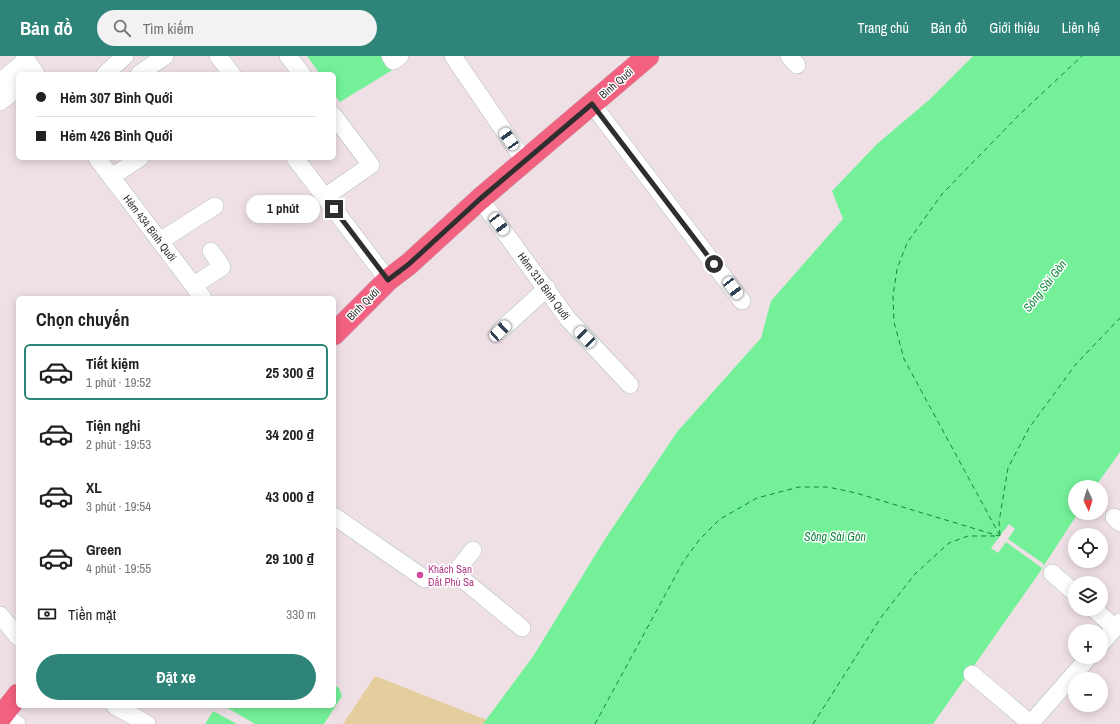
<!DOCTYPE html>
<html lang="vi">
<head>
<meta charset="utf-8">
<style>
	:root { --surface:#fff; --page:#f2f2f2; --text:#202124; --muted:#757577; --line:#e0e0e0; --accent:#2e8478 }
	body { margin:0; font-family:"Archivo Narrow",sans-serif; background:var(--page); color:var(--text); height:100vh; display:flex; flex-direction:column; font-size:15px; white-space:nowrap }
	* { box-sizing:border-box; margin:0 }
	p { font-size:13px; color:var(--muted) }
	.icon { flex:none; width:22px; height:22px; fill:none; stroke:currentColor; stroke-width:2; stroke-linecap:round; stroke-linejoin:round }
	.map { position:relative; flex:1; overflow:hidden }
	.drawer { position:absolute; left:16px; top:240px; width:320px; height:412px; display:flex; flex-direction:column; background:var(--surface); border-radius:6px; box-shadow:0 2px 10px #0003 }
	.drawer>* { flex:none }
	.banner { position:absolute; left:16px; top:16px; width:320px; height:88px; border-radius:6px; box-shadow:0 2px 10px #0003; display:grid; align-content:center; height:88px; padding:0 20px; background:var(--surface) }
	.needle { width:26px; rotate:176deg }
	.tools { position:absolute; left:1068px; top:424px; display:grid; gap:8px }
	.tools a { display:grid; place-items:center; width:40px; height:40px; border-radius:50%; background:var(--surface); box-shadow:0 2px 10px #0003; font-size:20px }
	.end { position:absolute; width:18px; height:18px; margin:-9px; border:5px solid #2e2e2e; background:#fff; box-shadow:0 0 0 2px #fff }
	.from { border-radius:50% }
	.bubble { position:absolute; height:28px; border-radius:14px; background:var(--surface); box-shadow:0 2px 10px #0003; font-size:13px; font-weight:700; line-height:28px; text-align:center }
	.car { position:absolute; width:12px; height:24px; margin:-12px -6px; border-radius:5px; box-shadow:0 0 3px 1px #0007; background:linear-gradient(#fff 24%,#345 0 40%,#fff 0 76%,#345 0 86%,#fff 0) }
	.banner b { display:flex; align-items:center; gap:14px; height:38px; font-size:15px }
	.banner b+b { border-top:1px solid var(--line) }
	.banner i { width:10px; height:10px; background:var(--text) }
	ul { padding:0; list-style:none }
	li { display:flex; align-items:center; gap:12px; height:56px; margin:0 8px 6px; padding:0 12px; border:2px solid transparent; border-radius:6px }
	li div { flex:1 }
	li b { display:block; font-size:15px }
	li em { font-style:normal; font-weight:700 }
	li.on { border-color:var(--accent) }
	li>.icon { width:36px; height:36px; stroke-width:1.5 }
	h2 { padding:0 20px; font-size:18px; line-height:48px }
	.pay { display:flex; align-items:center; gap:10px; height:44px; padding:0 20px; font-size:15px }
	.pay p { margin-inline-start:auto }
	.primary-button { display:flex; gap:8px; margin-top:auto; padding:8px 20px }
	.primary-button a { flex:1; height:46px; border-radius:24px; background:var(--accent); color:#fff; font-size:16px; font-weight:700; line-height:46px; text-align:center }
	header { display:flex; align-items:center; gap:24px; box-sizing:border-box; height:56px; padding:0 20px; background:var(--accent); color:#fff }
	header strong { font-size:19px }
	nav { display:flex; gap:22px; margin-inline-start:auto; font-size:14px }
	.search { width:280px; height:36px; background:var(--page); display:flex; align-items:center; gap:10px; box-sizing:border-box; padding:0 14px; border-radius:22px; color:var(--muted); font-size:15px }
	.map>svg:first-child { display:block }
</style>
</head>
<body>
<header>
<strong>Bản đồ</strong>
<div class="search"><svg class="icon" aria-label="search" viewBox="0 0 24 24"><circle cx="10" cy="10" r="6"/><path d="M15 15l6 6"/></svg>Tìm kiếm</div>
<nav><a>Trang chủ</a><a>Bản đồ</a><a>Giới thiệu</a><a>Liên hệ</a></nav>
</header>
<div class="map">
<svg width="1120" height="668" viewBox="0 0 1120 668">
	<rect width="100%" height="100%" fill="#efe0e6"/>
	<path fill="#e5ce9d" d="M 375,620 L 487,664 L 483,668 L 343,668 Z"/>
	<path fill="#74f198" d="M 307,0 L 385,0 L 394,13 L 340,46 L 334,38 L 334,18 L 320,18 Z
		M 973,0 L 1120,0 L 1120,396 L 1095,431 L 1075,431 L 1075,457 L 1078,457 L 1037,520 L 933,668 L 483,668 L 534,599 L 605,483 L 677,376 L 761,282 L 771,245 L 843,163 L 832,135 L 877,88 L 929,44 Z
		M 334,629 L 339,632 L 342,640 L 324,668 L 255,668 L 224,650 L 334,650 Z
		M 213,655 L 237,668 L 205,668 Z"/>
	<path fill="#efe0e6" d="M 1009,468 L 1015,473 L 1008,483 L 1044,508 L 1042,512 L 1006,486 L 998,497 L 991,492 Z"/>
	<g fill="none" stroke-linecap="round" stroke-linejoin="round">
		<path stroke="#0d863a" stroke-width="1" stroke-dasharray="5 4" stroke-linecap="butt" d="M 1000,479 L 999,466 L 1008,412 L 1029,372 L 1076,308 L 1120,262
			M 1000,480 L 904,303 L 894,266 L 893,240 L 897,213 L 907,187 L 942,138 L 1019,59 L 1082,0
			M 595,668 L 683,506 L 700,483 L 720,463 L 757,442 L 799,431 L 828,431 L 856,437 L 999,480
			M 813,668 L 882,560 L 915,518 L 949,487 L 968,480 L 997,480"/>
		<defs>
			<path id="minor" d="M 24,0 L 36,18
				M 218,0 L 232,18
				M 288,0 L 302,18
				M 390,0 L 393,5 L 400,0
				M 453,0 L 525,106
				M 789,0 L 797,9
				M 105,18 L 125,0
				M 139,18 L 165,0
				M 0,26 L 26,4
				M 0,46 L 18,32
				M 592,48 L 742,245
				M 97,102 L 203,242
				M 295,102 L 388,224
				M 111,121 L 140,102
				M 325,141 L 371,109 L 334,60
				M 480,143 L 568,263 L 630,329
				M 160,185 L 215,150
				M 194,229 L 222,211 L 211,195
				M 500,275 L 547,232
				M 334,460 L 425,523 L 455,517 L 522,572
				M 1114,461 L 1120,467
				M 455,517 L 473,494
				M 1052,517 L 1075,537
				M 1094,553 L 1115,572
				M 0,559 L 18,581
				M 1101,588 L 1120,566
				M 972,618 L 1031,668
				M 115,650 L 147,668
				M 3,659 L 17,668
				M 1030,668 L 1089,601"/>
			<path id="major" d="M 334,278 L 388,224 L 409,208 L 480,143 L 648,0
				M 0,662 L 18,639"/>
		</defs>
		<use href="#minor" stroke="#b0bebb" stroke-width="18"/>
		<use href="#major" stroke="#c4c4c4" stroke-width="23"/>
		<use href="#minor" stroke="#fff" stroke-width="17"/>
		<use href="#major" stroke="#f36180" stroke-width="22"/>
	</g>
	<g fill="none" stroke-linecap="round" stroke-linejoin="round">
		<path stroke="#2e2e2e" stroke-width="5" d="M 334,153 L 388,224 L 409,208 L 480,143 L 592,48 L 714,208"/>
	</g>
	<circle fill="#d1479c" stroke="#fff" stroke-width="1.5" cx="420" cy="519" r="4"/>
	<g text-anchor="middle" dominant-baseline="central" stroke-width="3" stroke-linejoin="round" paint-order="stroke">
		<g font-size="11" fill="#2e2e2e" stroke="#fff">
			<text transform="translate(616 27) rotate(-41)">Bình Quới</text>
			<text transform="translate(150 172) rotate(53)">Hẻm 434 Bình Quới</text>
			<text transform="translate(544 230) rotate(54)">Hẻm 319 Bình Quới</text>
			<text transform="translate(363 248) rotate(-45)">Bình Quới</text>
		</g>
		<g font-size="11" fill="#b23c85" stroke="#fff" text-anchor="start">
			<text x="428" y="513">Khách Sạn<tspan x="428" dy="13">Đất Phù Sa</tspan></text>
		</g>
		<g font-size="12" font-style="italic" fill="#0d863a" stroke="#fff">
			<text transform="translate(1045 230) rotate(-52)">Sông Sài Gòn</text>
			<text x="835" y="481">Sông Sài Gòn</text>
		</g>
	</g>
</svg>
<div class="tools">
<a><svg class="needle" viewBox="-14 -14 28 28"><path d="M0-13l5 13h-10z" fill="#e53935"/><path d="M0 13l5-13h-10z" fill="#757577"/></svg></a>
<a><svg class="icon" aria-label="locate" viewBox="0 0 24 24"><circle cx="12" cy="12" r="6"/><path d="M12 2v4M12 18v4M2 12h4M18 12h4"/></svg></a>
<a><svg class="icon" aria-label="layers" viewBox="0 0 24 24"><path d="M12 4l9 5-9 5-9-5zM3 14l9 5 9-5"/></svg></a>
<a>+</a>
<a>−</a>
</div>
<i class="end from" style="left:714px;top:208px"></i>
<i class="end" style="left:334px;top:153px"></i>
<div class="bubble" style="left:246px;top:139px;width:74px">1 phút</div>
<i class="car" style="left:509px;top:83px;rotate:326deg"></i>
<i class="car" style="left:499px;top:168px;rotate:143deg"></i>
<i class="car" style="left:733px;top:232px;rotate:143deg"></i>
<i class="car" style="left:500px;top:275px;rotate:47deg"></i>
<i class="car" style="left:585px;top:281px;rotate:316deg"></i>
<div class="banner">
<b><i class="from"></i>Hẻm 307 Bình Quới</b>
<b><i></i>Hẻm 426 Bình Quới</b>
</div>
<section class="drawer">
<h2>Chọn chuyến</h2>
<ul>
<li class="on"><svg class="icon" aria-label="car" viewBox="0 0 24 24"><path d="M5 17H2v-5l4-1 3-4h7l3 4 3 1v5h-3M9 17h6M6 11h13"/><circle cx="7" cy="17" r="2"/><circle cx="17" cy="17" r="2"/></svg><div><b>Tiết kiệm</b><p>1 phút · 19:52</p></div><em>25 300 ₫</em></li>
<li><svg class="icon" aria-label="car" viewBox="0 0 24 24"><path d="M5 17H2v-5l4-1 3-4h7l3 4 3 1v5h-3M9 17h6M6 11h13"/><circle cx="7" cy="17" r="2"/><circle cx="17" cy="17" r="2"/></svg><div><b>Tiện nghi</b><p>2 phút · 19:53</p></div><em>34 200 ₫</em></li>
<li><svg class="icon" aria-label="car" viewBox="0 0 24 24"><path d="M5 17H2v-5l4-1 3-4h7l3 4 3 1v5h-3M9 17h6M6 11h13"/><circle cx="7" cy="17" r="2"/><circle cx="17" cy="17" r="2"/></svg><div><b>XL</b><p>3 phút · 19:54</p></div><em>43 000 ₫</em></li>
<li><svg class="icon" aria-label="car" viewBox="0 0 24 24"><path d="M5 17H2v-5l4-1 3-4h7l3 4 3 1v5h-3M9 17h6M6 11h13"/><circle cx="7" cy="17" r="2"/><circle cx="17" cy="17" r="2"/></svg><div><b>Green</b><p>4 phút · 19:55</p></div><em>29 100 ₫</em></li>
</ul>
<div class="pay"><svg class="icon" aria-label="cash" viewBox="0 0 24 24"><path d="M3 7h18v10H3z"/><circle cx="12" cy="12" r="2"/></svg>Tiền mặt<p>330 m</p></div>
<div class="primary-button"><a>Đặt xe</a></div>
</section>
</div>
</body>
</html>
